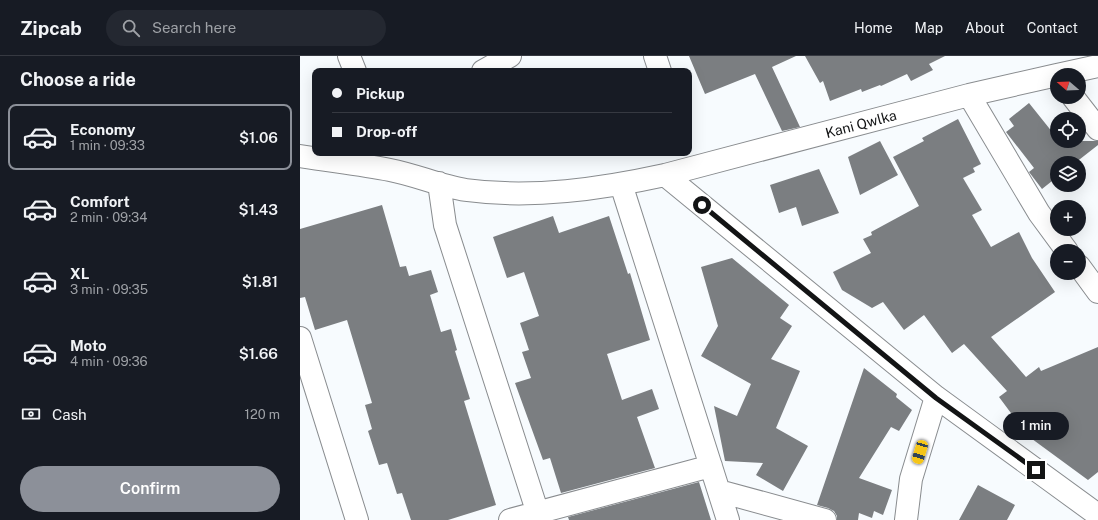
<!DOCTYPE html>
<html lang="en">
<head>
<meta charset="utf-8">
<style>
	:root { --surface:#171b24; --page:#242831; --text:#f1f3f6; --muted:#9ea1a6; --line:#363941; --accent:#8c9099 }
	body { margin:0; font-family:"Public Sans",sans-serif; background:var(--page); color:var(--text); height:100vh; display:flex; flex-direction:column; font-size:15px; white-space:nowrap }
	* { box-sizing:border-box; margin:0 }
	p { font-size:13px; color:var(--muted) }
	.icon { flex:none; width:22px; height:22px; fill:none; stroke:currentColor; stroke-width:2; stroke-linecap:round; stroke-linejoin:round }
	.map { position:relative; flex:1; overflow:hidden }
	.side { display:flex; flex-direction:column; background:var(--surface); width:300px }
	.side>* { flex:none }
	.top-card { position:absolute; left:12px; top:12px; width:380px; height:88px; border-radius:8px; box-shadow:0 4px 16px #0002; display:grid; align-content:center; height:88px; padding:0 20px; background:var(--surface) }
	.needle { width:26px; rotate:289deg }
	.controls { position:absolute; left:750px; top:12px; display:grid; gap:8px }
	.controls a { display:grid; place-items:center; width:36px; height:36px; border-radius:50%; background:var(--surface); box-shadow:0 4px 16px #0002; font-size:20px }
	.end { position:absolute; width:18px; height:18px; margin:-9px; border:5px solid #131415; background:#fff; box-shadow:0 0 0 2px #fff }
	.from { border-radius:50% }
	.bubble { position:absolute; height:28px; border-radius:14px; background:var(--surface); box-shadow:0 4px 16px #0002; font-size:13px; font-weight:600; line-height:28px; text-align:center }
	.car { position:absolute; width:12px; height:24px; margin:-12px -6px; border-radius:5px; box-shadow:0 0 3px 1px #0007; background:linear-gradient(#f5c518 24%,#345 0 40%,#f5c518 0 76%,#345 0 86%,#f5c518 0) }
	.top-card b { display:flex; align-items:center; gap:14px; height:38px; font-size:15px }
	.top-card b+b { border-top:1px solid var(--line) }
	.top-card i { width:10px; height:10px; background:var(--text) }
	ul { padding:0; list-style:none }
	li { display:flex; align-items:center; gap:12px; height:66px; margin:0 8px 6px; padding:0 12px; border:2px solid transparent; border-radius:8px }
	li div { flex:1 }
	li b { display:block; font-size:15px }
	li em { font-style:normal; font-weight:600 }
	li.selected { border-color:var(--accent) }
	li>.icon { width:36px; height:36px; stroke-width:1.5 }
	h2 { padding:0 20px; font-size:18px; line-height:48px }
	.pay { display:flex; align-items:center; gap:10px; height:44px; padding:0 20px; font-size:15px }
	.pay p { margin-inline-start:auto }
	.primary-button { display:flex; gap:8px; margin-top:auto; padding:8px 20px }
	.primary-button a { flex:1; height:46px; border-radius:24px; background:var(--accent); color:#fff; font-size:16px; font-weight:600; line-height:46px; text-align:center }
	header { display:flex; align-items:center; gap:24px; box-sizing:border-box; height:56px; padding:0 20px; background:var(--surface); border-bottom:1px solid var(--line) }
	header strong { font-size:19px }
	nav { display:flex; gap:22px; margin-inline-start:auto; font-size:14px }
	.search { width:280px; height:36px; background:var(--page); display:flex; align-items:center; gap:10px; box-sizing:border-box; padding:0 14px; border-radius:22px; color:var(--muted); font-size:15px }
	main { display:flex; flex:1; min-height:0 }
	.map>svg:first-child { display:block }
</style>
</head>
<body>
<header>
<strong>Zipcab</strong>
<div class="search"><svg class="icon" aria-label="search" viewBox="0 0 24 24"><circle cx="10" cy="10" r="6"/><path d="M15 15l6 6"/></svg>Search here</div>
<nav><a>Home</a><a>Map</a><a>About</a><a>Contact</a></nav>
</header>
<main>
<section class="side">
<h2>Choose a ride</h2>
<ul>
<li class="selected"><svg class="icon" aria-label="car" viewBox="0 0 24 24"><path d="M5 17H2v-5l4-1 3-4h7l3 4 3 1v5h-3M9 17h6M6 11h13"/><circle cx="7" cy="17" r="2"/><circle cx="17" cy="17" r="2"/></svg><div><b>Economy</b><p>1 min · 09:33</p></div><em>$1.06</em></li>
<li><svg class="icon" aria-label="car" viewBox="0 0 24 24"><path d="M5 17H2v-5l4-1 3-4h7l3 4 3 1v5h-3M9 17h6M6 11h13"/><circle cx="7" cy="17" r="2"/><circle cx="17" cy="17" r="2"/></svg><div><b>Comfort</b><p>2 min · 09:34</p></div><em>$1.43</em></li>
<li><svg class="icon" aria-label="car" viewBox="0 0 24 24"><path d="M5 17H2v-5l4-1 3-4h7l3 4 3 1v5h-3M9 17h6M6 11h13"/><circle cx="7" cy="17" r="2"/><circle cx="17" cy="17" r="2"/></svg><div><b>XL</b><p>3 min · 09:35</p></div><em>$1.81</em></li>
<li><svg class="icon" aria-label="car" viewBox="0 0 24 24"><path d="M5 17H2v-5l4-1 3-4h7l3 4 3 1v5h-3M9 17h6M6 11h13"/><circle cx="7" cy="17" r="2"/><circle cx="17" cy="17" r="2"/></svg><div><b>Moto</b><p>4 min · 09:36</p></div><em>$1.66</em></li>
</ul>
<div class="pay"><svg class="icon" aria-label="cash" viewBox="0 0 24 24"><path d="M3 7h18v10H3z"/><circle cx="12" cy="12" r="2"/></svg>Cash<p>120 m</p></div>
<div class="primary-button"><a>Confirm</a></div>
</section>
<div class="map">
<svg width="798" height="464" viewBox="0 0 798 464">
	<rect width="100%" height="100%" fill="#f7fbfe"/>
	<path fill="#7b7e81" d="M 389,0 L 496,0 L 472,11 L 500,71 L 482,75 L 455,18 L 405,38 Z
		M 505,0 L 645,0 L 629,8 L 633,14 L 611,25 L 607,18 L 581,30 L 580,29 L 562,36 L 561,33 L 530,45 L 523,25 L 520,27 Z
		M 729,47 L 757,82 L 757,85 L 798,85 L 798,89 L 775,107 L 757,107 L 757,121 L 742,133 L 729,116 L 734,112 L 706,76 L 714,70 L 709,63 Z
		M 658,63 L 681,108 L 673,112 L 675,116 L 663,122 L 682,154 L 672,159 L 691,191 L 719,176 L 732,202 L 755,236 L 691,281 L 726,321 L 739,311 L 741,315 L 798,291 L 798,416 L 788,424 L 728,380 L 699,341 L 707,335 L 664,288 L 652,297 L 624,259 L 604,274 L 583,246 L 572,252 L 542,234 L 533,216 L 571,197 L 563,183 L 572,179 L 571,176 L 619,150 L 593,101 L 624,85 L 622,82 Z
		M 580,85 L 598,119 L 560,139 L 548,101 Z
		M 519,113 L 539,157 L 502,170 L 496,151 L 479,157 L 470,129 Z
		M 82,149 L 100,211 L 106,210 L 109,220 L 131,214 L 138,236 L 130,239 L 141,276 L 151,273 L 157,294 L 155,295 L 170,343 L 164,345 L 196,449 L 148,464 L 111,464 L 102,437 L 97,438 L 87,407 L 79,409 L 68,375 L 72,373 L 65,349 L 72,347 L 47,264 L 15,274 L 5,241 L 0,242 L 0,173 Z
		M 253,160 L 259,177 L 309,160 L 328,218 L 330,217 L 350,284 L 307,298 L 322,344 L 352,333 L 359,353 L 337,361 L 355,412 L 261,437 L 250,402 L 243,404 L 215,327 L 231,322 L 222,296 L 229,294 L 220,267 L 239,260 L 224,216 L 207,222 L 193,181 Z
		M 432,202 L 489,249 L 480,262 L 492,270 L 471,303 L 500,315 L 476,372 L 508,390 L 483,435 L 456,419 L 463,407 L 425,405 L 414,350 L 437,360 L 451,328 L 401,300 L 418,270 L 401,211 Z
		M 564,312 L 597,338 L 596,341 L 612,354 L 599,375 L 591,371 L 559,422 L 592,434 L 583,459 L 574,455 L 572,462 L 559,457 L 558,464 L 537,464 L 537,460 L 534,455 L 528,452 L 517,449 Z
		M 399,426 L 411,464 L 269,464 L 268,461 Z
		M 678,429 L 715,449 L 707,464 L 659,464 Z"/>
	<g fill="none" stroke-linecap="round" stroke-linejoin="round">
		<defs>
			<path id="minor" d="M 49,0 L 55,15
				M 355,0 L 360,15
				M 183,15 L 210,0
				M 757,19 L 798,10
				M 669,39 L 739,157 L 767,195
				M 773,41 L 798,73
				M 0,100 C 30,105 60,108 90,114 C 116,119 140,130 166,134 C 232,143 301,133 365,119 L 669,39 L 757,19
				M 365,119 L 636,341 L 798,459
				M 139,127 L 145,169 L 240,464
				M 321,128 L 428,464
				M 779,210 L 798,236
				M 0,282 L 57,464
				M 419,435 L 525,464
				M 210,464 L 411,410
				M 606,464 L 611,423 L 636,341"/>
		</defs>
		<use href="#minor" stroke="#898c8f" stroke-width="24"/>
		<use href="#minor" stroke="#fff" stroke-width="22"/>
	</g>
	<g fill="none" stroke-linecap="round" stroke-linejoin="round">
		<path stroke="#131415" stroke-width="5" d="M 402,149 L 636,342 L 736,414"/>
	</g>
	<g text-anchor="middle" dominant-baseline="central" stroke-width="4" stroke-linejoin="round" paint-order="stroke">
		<g font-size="14" fill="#131415" stroke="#fff">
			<text transform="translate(561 68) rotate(-15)">Kani Qwlka</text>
		</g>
	</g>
</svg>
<div class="controls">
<a><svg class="needle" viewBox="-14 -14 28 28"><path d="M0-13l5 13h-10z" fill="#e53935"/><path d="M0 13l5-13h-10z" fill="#9ea1a6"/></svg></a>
<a><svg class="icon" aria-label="locate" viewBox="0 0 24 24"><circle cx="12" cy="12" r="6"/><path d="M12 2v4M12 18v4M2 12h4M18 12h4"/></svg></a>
<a><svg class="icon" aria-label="layers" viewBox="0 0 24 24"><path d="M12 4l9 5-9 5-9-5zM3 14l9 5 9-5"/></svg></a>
<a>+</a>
<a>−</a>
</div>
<i class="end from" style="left:402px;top:149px"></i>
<i class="end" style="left:736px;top:414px"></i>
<div class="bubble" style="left:703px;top:356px;width:66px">1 min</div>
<i class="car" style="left:620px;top:396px;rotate:197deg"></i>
<div class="top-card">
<b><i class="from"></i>Pickup</b>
<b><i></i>Drop-off</b>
</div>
</div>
</main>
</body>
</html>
